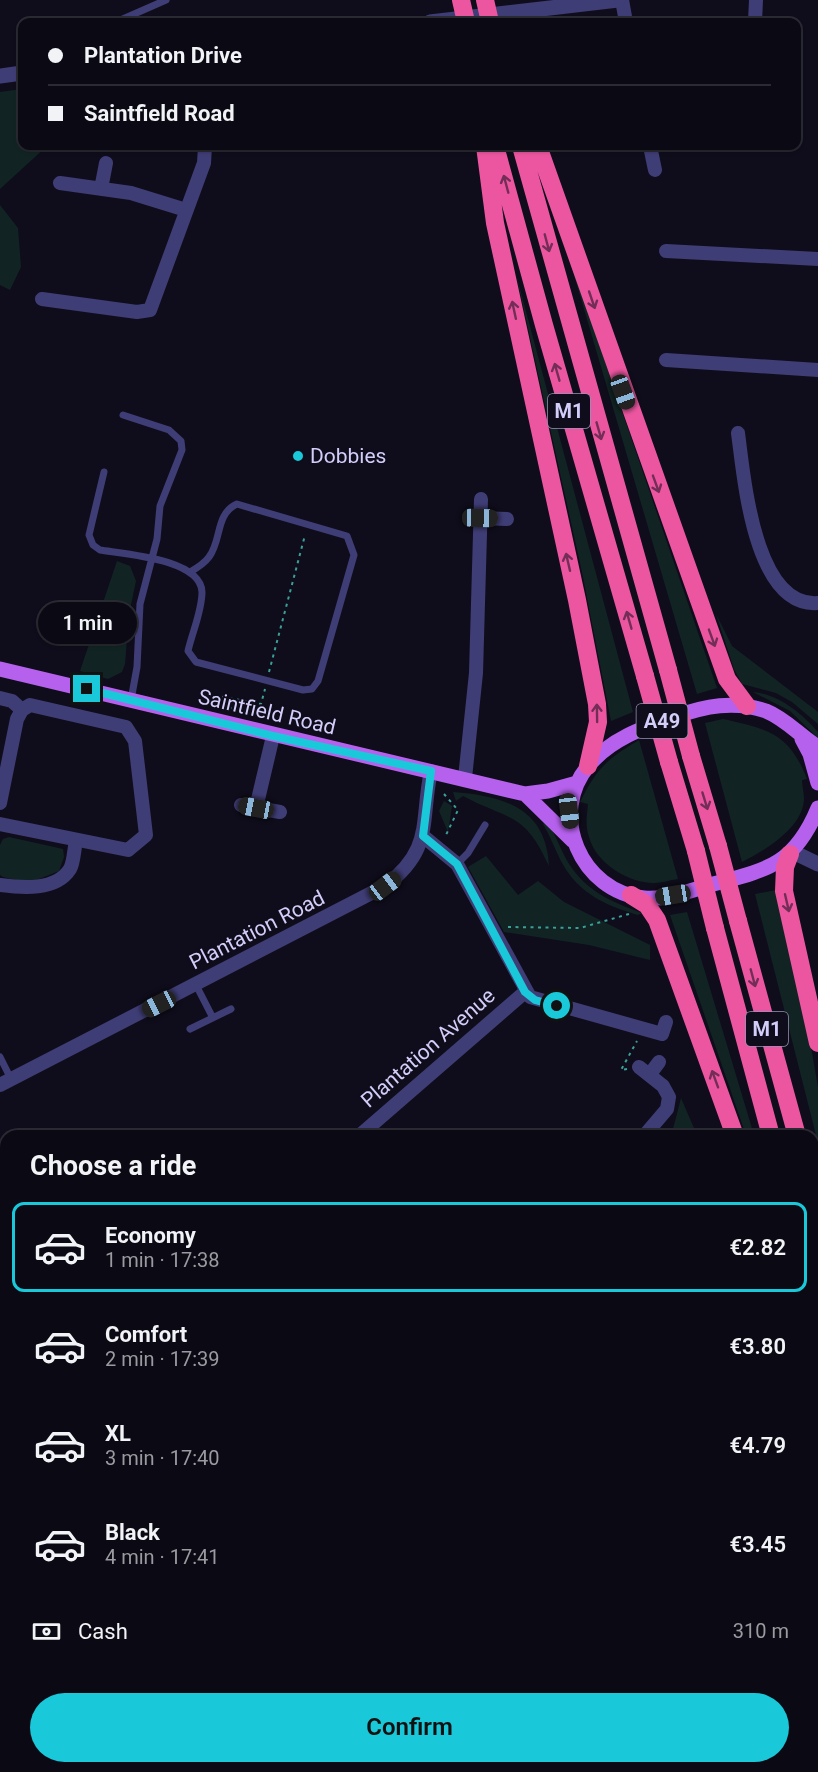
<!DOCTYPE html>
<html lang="en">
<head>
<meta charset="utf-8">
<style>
	:root { --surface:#0b0a14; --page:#191822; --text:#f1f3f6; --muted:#9a9aa0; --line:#2b2b34; --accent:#19c9d9 }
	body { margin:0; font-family:Roboto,sans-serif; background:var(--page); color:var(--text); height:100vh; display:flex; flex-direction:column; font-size:22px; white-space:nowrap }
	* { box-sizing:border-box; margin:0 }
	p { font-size:20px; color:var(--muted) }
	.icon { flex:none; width:33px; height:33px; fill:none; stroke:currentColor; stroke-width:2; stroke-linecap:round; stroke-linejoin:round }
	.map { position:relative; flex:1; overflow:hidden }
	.panel { position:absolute; left:0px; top:1130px; width:819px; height:644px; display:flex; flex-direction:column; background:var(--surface); border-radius:18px 18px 0 0; box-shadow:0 2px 4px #0004,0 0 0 2px var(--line) }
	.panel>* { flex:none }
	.guide { position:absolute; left:18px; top:18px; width:783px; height:132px; border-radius:12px; box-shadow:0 2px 4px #0004,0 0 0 2px var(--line); display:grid; align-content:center; height:132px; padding:0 30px; background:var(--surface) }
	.end { position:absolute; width:27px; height:27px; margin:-14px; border:8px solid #19c9d9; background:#111; box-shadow:0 0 0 3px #111 }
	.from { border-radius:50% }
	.bubble { position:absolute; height:42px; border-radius:21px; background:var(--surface); box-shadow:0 2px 4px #0004,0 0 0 2px var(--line); font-size:20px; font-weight:600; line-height:42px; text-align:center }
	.car { position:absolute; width:18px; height:36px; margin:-18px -9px; border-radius:8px; box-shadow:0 0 4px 2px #0007; background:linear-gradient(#222 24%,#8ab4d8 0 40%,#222 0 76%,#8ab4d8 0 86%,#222 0) }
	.guide b { display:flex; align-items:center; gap:21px; height:57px; font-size:22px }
	.guide b+b { border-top:2px solid var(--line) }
	.guide i { width:15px; height:15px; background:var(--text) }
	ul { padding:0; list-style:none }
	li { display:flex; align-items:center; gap:18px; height:90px; margin:0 12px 9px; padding:0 18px; border:3px solid transparent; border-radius:12px }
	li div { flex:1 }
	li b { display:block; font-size:22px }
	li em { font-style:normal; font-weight:600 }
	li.on { border-color:var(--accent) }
	li>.icon { width:54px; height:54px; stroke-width:1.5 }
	h2 { padding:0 30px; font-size:27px; line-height:72px }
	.pay { display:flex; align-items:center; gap:15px; height:66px; padding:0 30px; font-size:22px }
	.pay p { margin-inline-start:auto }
	.primary-button { display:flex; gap:12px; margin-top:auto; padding:12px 30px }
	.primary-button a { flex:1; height:69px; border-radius:36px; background:var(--accent); color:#111; font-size:24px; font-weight:600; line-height:69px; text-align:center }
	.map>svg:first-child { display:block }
</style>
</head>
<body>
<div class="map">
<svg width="818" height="1772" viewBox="0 0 818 1772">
	<rect width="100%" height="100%" fill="#0f0d1b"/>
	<path fill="#112423" d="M 22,89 L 22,146 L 47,146 L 0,189 L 0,92 Z
		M 0,205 L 18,228 L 21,267 L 10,290 L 0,285 Z
		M 567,251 L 717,688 L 697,694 Z
		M 516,274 L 633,712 L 611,721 L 582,572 Z
		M 117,561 L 130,566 L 136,581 L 129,614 L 125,664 L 122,672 L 108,679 L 80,671 Z
		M 716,614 L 732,646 L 818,712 L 818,724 L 792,702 L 776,693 L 742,684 L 734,669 Z
		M 753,692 C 778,694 802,713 818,732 L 818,738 L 790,711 Z
		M 723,719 C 768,729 789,733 807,779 L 802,780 C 802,786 804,793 804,799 C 803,828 764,851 742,862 L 705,723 Z
		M 639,740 L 678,879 C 670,880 662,883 654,883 C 628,883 596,863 589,837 C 585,826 587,815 588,804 L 580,802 C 597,768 607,759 639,740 Z
		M 453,792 C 504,796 546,808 549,866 C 524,811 510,821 463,796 L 456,801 Z
		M 444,801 L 452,806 L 448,832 L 439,811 Z
		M 546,820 C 554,832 559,845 565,857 C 583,890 609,901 642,913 L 638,915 C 610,907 584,896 567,871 C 557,856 552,839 543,824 Z
		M 9,837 L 63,849 L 64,857 L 59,871 L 29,883 L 3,877 L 0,875 L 0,845 L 3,839 Z
		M 486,856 L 518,895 L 538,881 L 564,902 L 650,945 L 650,960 L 589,945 L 504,932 L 468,867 Z
		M 776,890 L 809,1036 L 818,1087 L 818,1143 L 755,894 Z
		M 687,912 L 754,1135 L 746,1135 L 670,915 Z
		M 681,1098 L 697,1135 L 667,1135 L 673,1129 Z
		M 0,1704 L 6,1707 L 6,1767 L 39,1767 L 39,1772 L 0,1772 Z"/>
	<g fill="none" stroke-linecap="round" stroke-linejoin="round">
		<path stroke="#3aa199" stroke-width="2" stroke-dasharray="3 4.5" stroke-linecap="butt" d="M 269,672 L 305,535
			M 239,710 L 215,704 L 218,696 L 261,704 L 265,689
			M 444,794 L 458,810 L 445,837
			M 508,927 L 580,928 L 629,914
			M 627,1069 L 621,1070 L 637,1041"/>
		<path stroke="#3f3d75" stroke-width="7" d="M 116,22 L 166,0
			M 123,415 L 169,430 L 181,441 L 182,450 L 160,506 L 157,539 L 140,604 L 137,667 L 131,700
			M 104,472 L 89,535 L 93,545 L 100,550 C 125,554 201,559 202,592 C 202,611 192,633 188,651 L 196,662 L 303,690 L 312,689 L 318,681 L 354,555 L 347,536 L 237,504 C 215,514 222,540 209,557 C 204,564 197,568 190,572
			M 457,864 L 468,853 L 485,825
			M 196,985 L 213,1018
			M 190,1029 L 231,1009
			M 0,1057 L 11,1079
			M 529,1767 L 531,1772"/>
		<path stroke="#3f3d75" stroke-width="14" d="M 622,0 L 626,22
			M 755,22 L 756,0
			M 650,146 L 655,170
			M 60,183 L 131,193 L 186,210
			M 101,189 L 106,163
			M 666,251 L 818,259
			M 42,299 L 137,312 L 150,310 L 204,163 L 205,146
			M 666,360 L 818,370
			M 738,433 C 744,477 754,608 818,603
			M 480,518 L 507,519
			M 0,698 L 12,701 L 22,710 L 17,719 L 0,803
			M 465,778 L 476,673 L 481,499
			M 241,805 L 280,812
			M 256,808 L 273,736
			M 0,824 L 128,850 L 146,835 L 135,741 L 126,727 L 30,705 L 22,710
			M 423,836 L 457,864 L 530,997 L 662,1034 L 666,1022
			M 0,885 C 22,888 56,891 70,869 C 74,862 74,849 76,841
			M 639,1067 L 663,1086 L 669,1097 L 667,1109 L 644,1136
			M 650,1074 L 659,1062
			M 0,1085 L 385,886 C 434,849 420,822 431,771
			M 359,1136 L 525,992
			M 0,1267 L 6,1268
			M 0,1463 L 6,1454
			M 0,1633 L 6,1636
			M 383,1767 L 384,1772
			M 591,1767 L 593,1772
			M 737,1770 L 738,1772
			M 245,1772 L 246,1767"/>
		<path stroke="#3f3d75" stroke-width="15" d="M 430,22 L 618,0
			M 0,76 L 22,73
			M 793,852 L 818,864"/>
		<path stroke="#706fee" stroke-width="15" d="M 813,1673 L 818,1670
			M 655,1767 L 659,1772
			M 605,1772 L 608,1767
			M 670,1772 L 672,1767"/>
		<path stroke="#b661ed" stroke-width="15" d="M 0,669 L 525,794 L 573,841
			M 802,739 L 810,754 L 818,783
			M 818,747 C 800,736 786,719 766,711 C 734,700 705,706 674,717 C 642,728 611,739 589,765 C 547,814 581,892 644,898 C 666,900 689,891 710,885 C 766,870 794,866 818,808
			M 525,794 L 548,791 L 577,783"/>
		<path stroke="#ec56a0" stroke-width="18" d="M 485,146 L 495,223 L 577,600 L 597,704 L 598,722 L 588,766
			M 495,146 L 544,325 L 645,676
			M 521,146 L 668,670
			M 538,146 L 727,679 L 747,706
			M 691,756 L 718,846
			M 669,762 L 696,851
			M 790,854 L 785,867 L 784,891 L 818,1043
			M 631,895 L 647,905 L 657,920 L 735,1136
			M 738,921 L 797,1136
			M 715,928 L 771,1136
			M 813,1191 L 818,1208
			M 813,1283 L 818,1301
			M 813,1348 L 818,1360"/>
		<path stroke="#ec56a0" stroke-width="18" d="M 461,0 L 466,22
			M 485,0 L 490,22
			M 668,670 L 691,756
			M 645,676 L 669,762
			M 718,846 L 738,921
			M 696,851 L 715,928"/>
	</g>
	<defs><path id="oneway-shaft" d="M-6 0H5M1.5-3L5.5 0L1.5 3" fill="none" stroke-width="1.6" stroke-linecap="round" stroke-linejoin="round" transform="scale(1.5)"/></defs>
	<g stroke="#722e57">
		<use href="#oneway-shaft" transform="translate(506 184) rotate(-105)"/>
		<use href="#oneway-shaft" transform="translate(547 243) rotate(75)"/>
		<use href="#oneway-shaft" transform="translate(592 300) rotate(71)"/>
		<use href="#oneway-shaft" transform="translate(514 310) rotate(-102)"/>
		<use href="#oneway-shaft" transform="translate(557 372) rotate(-106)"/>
		<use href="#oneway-shaft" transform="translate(599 431) rotate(74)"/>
		<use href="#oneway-shaft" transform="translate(656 484) rotate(70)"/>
		<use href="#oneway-shaft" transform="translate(568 562) rotate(-103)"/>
		<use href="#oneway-shaft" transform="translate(629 620) rotate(-106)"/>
		<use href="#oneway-shaft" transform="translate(712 638) rotate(70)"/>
		<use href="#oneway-shaft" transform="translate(597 713) rotate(-91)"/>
		<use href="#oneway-shaft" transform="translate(705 801) rotate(73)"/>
		<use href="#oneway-shaft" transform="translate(787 903) rotate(77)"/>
		<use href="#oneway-shaft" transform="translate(753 978) rotate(75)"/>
		<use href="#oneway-shaft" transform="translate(715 1079) rotate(-110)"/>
	</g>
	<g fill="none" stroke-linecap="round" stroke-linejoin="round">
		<path stroke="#19c9d9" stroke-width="8" d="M 87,689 L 273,736 L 431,771 L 423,836 L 457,864 L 525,992 L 535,1000 L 557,1006"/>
	</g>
	<circle fill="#19c9d9" stroke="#0f0d1b" stroke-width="2" cx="298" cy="456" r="6"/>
	<g text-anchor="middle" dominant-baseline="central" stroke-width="4.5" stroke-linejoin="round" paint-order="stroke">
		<g fill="#0f0d1b" stroke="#9893b6" stroke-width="1.5">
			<rect x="548" y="394" width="42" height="34" rx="4.5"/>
			<rect x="636.5" y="704" width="51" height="34" rx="4.5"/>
			<rect x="746" y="1012" width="42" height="34" rx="4.5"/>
		</g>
		<g font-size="20" font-weight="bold" fill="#d2cdf9">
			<text x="569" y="411">M1</text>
			<text x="662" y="721">A49</text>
			<text x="767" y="1029">M1</text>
		</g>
		<g font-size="21" fill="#d2cdf9" stroke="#0f0d1b" text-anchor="start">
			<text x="310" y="456">Dobbies</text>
		</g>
		<g font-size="21" fill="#d2cdf9" stroke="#0f0d1b">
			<text transform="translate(267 712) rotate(13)">Saintfield Road</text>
			<text transform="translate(257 930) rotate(-27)">Plantation Road</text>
			<text transform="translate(428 1048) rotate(-41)">Plantation Avenue</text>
		</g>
	</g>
</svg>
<i class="end from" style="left:557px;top:1006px"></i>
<i class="end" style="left:87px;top:689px"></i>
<div class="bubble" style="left:38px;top:602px;width:99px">1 min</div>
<i class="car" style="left:623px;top:392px;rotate:160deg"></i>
<i class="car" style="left:480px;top:518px;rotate:91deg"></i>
<i class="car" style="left:256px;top:808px;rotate:281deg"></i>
<i class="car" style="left:569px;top:811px;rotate:173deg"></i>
<i class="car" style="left:385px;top:886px;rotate:53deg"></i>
<i class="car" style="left:673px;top:895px;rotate:261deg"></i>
<i class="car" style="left:159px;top:1004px;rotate:243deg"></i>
<div class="guide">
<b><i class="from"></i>Plantation Drive</b>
<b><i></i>Saintfield Road</b>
</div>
<section class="panel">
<h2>Choose a ride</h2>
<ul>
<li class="on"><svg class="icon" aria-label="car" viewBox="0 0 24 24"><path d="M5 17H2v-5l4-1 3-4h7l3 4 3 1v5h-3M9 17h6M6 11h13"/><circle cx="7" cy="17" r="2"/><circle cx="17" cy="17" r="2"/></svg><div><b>Economy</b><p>1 min · 17:38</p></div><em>€2.82</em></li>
<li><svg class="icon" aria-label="car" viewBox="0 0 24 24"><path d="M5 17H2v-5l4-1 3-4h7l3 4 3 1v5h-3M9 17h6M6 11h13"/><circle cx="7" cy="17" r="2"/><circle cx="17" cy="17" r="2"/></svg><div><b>Comfort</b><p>2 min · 17:39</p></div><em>€3.80</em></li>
<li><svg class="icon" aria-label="car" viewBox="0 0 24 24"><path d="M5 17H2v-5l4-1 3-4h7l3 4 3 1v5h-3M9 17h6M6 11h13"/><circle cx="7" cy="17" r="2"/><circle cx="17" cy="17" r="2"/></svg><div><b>XL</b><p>3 min · 17:40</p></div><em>€4.79</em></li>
<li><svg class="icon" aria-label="car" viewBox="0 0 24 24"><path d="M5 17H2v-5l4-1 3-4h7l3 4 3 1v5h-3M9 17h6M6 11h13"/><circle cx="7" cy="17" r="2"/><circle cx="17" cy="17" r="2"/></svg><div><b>Black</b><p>4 min · 17:41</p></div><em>€3.45</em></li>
</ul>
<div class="pay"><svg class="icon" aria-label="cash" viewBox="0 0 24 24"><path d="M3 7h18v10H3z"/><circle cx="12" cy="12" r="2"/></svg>Cash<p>310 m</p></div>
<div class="primary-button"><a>Confirm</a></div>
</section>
</div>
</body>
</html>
